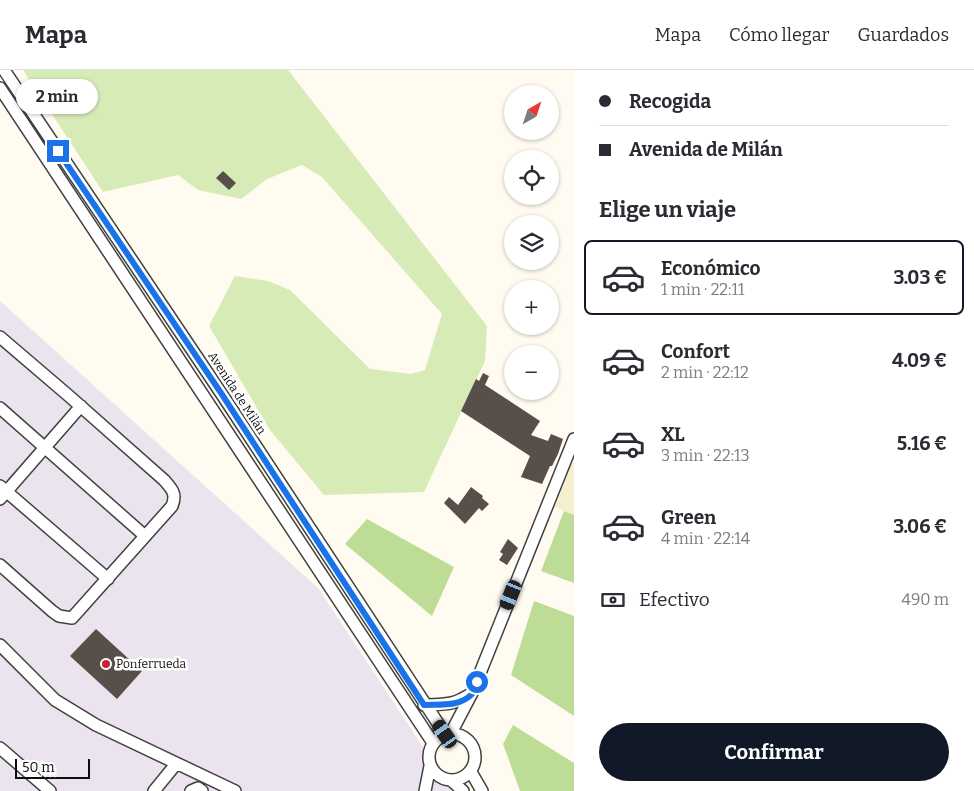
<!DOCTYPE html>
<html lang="es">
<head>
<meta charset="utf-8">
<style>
	:root { --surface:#fff; --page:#f7f7f7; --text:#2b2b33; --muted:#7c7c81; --line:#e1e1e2; --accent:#111827 }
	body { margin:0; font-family:Bitter,serif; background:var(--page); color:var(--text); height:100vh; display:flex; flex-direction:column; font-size:19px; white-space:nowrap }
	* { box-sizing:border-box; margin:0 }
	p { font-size:16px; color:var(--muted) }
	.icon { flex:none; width:28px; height:28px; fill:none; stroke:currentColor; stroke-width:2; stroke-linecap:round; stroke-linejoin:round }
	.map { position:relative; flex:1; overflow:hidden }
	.drawer { display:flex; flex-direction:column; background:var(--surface); width:400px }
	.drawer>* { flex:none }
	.hud { display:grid; align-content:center; height:110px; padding:0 25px; background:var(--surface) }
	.needle { width:32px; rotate:39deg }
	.controls { position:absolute; left:504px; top:15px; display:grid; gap:10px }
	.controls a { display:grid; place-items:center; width:55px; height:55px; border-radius:50%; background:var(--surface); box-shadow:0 1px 4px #0004; font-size:25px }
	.scale { position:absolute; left:15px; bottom:12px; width:75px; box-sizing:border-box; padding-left:5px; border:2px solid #0e0e0e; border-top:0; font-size:14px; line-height:18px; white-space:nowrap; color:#0e0e0e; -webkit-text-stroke:4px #fff; paint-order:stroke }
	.end { position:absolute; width:22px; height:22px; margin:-11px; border:6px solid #1a73e8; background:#fff; box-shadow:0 0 0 2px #fff }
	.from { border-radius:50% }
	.bubble { position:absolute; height:35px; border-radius:18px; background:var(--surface); box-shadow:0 1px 4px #0004; font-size:16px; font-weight:700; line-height:35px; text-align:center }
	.car { position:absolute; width:15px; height:30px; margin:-15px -8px; border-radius:6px; box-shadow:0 0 4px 1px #0007; background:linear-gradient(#222 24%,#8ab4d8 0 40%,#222 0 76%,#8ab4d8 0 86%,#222 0) }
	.hud b { display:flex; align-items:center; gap:18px; height:48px; font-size:19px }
	.hud b+b { border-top:1px solid var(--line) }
	.hud i { width:12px; height:12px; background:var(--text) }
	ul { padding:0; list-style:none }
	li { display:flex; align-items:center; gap:15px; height:75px; margin:0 10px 8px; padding:0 15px; border:2px solid transparent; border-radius:8px }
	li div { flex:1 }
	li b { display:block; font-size:19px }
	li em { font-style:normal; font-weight:700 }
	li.selected { border-color:var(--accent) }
	li>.icon { width:45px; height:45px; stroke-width:1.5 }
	h2 { padding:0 25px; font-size:22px; line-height:60px }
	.pay { display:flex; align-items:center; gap:12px; height:55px; padding:0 25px; font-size:19px }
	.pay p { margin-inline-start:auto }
	.primary-button { display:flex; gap:10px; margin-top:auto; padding:10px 25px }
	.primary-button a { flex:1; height:58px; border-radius:30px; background:var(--accent); color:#fff; font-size:20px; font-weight:700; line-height:58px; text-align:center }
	header { display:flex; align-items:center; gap:30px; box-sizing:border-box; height:70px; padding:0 25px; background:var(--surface); border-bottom:1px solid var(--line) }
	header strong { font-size:24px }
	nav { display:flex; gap:28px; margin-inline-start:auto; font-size:18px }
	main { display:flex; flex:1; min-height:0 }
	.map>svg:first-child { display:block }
</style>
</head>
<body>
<header>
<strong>Mapa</strong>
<nav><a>Mapa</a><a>Cómo llegar</a><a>Guardados</a></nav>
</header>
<main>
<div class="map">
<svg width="574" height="721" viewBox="0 0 574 721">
	<rect width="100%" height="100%" fill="#fffbf0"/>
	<path fill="#ebe3ed" d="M 0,231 L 318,518 L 452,721 L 0,721 Z"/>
	<path fill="#f6efcf" d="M 572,393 L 574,394 L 574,445 L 555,437 Z"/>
	<path fill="#d7ebb7" d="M 23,0 L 288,0 L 487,256 L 485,291 L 424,422 L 324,425 L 270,360 L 209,256 L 235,206 L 268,211 L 290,220 L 370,299 L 411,304 L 425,300 L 442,244 L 322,107 L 302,95 L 267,109 L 241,129 L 198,120 L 178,105 L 103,122 Z"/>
	<path fill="#bddd96" d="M 564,441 L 574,445 L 574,513 L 541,501 Z
		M 367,449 L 454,497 L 432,546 L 345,474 Z
		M 534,531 L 574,546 L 574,646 L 511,605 Z
		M 513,655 L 574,693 L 574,721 L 520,721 L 503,674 Z"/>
	<path fill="#584e4a" d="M 223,101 L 236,113 L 229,120 L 216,108 Z
		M 483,303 L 489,306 L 485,315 L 540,351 L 531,365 L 548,371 L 551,364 L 563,369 L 558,384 L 552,396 L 550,396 L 542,414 L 521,407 L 530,386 L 461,341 L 476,309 L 479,311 Z
		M 471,417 L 483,426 L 482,428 L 489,434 L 482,441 L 479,438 L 465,454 L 444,433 L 449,427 L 458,435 Z
		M 508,469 L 518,478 L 507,495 L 499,490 L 503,484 L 500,482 Z
		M 96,559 L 142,601 L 117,629 L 70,586 Z"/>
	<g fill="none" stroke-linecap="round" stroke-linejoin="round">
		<defs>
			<path id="minor" d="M 4,0 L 221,323 L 445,664
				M 0,18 L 433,673
				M 0,267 L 69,326 L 164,410 C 172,419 177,424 172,436 L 72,548 L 59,546 L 52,541 L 0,495
				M 0,338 L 145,466
				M 0,416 L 108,509
				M 0,429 L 81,336
				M 0,575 L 55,630 L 96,655 L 235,721
				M 424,635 C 447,634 452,636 472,623
				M 451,663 L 472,623 L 574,369
				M429 687a23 23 0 1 1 46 0a23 23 0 1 1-46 0Z
				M 0,678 L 50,721
				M 471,702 L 482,721
				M 452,711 L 463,721
				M 154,721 L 176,694
				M 191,721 L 198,718 L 202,721
				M 425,721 L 430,696"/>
		</defs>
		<use href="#minor" stroke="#414141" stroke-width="14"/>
		<use href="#minor" stroke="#fff" stroke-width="11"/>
	</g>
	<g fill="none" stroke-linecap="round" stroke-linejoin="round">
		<path stroke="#1a73e8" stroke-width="6" d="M 58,81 L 221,323 L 424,635 C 440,634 460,637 472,624 C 474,621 475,615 477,612"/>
	</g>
	<circle fill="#c52038" stroke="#fff" stroke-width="2" cx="106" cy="594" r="5"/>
	<g text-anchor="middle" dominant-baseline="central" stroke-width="5" stroke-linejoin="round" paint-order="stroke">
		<g font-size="12" fill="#0e0e0e" stroke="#fff">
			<text transform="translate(237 323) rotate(57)">Avenida de Milán</text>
		</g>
		<g font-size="12" fill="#0e0e0e" stroke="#fff" text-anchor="start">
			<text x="116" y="594">Ponferrueda</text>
		</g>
	</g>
</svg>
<div class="controls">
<a><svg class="needle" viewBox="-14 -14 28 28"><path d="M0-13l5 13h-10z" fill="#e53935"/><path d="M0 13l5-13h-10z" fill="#7c7c81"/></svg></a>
<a><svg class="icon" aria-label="locate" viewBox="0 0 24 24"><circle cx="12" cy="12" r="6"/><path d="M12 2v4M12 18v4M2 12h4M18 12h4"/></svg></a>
<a><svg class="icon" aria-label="layers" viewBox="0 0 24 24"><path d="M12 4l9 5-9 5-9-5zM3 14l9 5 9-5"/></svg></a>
<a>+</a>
<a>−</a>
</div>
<div class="scale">50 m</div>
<i class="end from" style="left:477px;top:612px"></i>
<i class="end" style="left:58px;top:81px"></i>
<div class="bubble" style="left:16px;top:9px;width:82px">2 min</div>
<i class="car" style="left:511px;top:525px;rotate:202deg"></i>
<i class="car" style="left:445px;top:664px;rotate:325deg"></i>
</div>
<section class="drawer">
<div class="hud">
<b><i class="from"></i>Recogida</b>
<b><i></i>Avenida de Milán</b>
</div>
<h2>Elige un viaje</h2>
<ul>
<li class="selected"><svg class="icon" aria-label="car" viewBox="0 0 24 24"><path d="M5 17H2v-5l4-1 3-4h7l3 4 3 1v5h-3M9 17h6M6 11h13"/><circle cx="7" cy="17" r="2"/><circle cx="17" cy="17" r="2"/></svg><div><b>Económico</b><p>1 min · 22:11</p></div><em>3.03 €</em></li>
<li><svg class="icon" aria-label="car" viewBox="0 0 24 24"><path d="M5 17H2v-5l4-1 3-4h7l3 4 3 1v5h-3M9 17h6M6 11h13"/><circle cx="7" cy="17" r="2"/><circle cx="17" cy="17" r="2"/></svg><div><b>Confort</b><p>2 min · 22:12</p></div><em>4.09 €</em></li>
<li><svg class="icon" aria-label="car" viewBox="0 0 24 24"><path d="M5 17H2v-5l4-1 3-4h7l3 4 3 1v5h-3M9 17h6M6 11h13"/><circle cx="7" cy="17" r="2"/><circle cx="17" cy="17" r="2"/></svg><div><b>XL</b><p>3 min · 22:13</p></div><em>5.16 €</em></li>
<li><svg class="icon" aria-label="car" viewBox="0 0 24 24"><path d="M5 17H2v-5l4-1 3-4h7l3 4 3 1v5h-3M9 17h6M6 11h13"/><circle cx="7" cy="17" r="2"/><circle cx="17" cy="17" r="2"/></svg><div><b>Green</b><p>4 min · 22:14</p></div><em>3.06 €</em></li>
</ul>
<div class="pay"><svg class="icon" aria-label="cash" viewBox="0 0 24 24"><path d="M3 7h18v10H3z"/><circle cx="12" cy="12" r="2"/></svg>Efectivo<p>490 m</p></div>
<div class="primary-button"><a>Confirmar</a></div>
</section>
</main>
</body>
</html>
